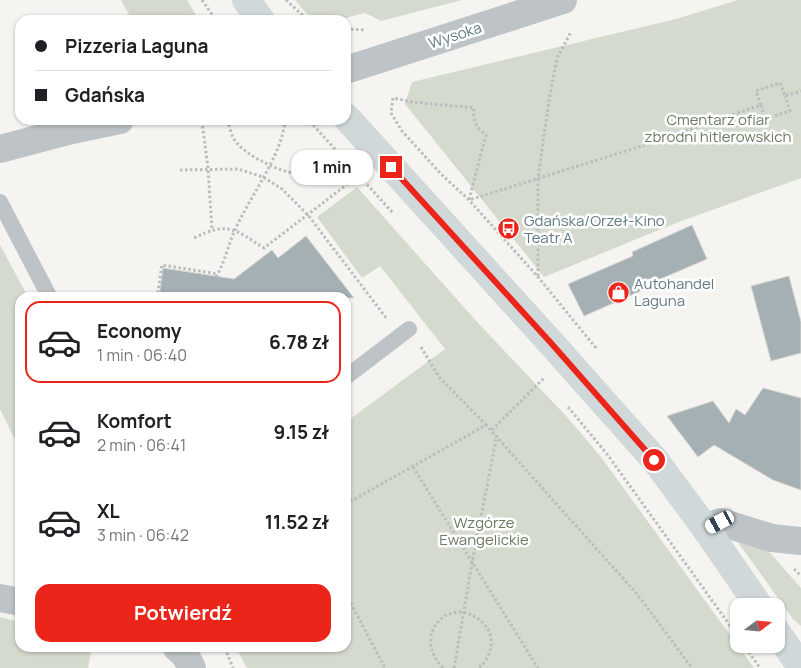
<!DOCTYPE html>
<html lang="pl">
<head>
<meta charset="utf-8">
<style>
	:root { --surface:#fff; --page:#f2f2f2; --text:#202124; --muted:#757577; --line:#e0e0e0; --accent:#eb251a }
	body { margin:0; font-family:Manrope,sans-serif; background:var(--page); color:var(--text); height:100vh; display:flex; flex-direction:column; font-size:19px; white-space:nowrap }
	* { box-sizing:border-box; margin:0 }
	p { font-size:16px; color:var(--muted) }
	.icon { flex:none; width:28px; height:28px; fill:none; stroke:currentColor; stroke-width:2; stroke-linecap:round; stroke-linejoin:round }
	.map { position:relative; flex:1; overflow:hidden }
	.drawer { position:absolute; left:15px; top:292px; width:336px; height:360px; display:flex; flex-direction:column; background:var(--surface); border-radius:15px; box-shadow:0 1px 4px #0004 }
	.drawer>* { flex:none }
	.hud { position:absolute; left:15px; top:15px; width:336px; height:110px; border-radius:15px; box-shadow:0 1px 4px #0004; display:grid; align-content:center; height:110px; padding:0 20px; background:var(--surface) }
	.needle { width:32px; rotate:74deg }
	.fabs { position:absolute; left:730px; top:598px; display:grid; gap:10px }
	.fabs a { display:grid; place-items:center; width:55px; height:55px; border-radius:10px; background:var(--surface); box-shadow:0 1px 4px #0004; font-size:25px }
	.end { position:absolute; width:22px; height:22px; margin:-11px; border:6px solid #eb251a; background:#fff; box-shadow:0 0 0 2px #fff }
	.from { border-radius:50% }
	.bubble { position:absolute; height:35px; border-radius:15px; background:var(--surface); box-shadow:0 1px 4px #0004; font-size:16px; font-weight:700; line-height:35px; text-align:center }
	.car { position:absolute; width:15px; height:30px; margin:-15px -8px; border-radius:6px; box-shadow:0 0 4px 1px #0007; background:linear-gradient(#fff 24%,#345 0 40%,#fff 0 76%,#345 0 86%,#fff 0) }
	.hud b { display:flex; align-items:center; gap:18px; height:48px; font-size:19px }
	.hud b+b { border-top:1px solid var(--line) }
	.hud i { width:12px; height:12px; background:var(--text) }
	ul { padding:9px 0 0; list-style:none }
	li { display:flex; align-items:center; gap:15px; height:82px; margin:0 10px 8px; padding:0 10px; border:2px solid transparent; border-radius:15px }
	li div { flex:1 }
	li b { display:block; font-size:19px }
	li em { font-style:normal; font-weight:700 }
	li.current { border-color:var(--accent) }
	li>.icon { width:45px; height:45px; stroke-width:1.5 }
	.cta { display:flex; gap:10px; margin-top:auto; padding:10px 20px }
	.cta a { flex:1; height:58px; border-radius:15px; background:var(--accent); color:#fff; font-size:20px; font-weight:700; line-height:58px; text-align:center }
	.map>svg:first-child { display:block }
</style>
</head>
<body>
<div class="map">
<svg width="801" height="668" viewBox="0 0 801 668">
	<rect width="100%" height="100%" fill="#f5f4f0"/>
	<path fill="#d5dacf" d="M 121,0 L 187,0 L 199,20 L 132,20 Z
		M 295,0 L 462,0 L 381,21 L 365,13 C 347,17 321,28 306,13 C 302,9 299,4 295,0 Z
		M 738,0 L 801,0 L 801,178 L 676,223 L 544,277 L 405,104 L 412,82 L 676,19 Z
		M 357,187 L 478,323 L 568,418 L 601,457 L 754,668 L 247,668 L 236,648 L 346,648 L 346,422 L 445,349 L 380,266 L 362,278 L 317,217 Z
		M 0,245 L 28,297 L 20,298 L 20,435 L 14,438 L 0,409 Z
		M 737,541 L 764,546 L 801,588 L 801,626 L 793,619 Z
		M 0,617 L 20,622 L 20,648 L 92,648 L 88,668 L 0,668 Z"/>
	<path fill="#a4b0b3" stroke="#d6d5d3" d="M 692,225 L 707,259 L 651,283 L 652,286 L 584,316 L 568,284 L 633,256 L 632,252 Z
		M 306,236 L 354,298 L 159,298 L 163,268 L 234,279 L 272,250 L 278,258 Z
		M 789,276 L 801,322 L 801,353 L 771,361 L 751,286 Z
		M 763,388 L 801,398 L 801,490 L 773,480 L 714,445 L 698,457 L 667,416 L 713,401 L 729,423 L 736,409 L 745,415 Z"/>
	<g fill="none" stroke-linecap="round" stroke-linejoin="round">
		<path stroke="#b9bdbf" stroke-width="3" stroke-dasharray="2.5 2.5" stroke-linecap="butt" d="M 202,0 L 216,20
			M 286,0 L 308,20
			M 346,29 L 366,30
			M 761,105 L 765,119 L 790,111 L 785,96
			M 227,120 C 230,127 231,136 236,142 C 249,158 284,174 305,175 C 320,176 333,170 346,163
			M 251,120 L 252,122 L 259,120
			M 299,120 L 314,126 L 393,213
			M 202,121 L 208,168 L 212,229
			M 180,170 L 238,169 L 263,177 L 282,189 L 308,215 L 387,319
			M 194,238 C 228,221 234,229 264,248 L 358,176
			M 538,276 L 538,178 L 549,101 L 557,58 L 571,32
			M 216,277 C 225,262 228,245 235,230 C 250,196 282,156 285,120
			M 157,298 L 162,265 L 218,274
			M 421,347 L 439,377 L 486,425
			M 596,348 L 538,277 L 469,200 L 441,174 L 402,131 L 391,113 L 393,98 L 413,102 L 474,108 C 473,120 475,127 486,135 L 469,200 L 642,146 L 761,105 L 756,91 L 780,83 L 785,96 L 801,91
			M 568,407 L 607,454 L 739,638
			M 492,430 L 544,378
			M 413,467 L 538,668
			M 346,504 L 486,425 L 637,594 L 692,668
			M 794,569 L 801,576
			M 346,594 L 385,668
			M 743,644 L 760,668
			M 225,648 L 233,668
			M 443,668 C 409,633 453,591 484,624 C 489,629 492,638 491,645 C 490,654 486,663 478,668
			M 454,668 L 472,563 L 497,435"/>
		<path stroke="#bdc3c6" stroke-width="16" d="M 0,202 L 50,298
			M 346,377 L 409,329"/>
		<path stroke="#bdc3c6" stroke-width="28" d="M 706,529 L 720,522 L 772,538 L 801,541
			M 0,598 L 20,602
			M 177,648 L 185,655 L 192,668"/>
		<path stroke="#bdc3c6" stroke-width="28" d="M 346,70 L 563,0
			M 0,149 L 72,130 L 120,120"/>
		<path stroke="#d0d8da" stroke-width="28" d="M 246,0 L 261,20
			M 346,117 L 551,343 L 655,460 L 706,529 L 759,606
			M 776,631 L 801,667"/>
	</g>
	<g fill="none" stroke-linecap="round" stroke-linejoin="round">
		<path stroke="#eb251a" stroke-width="6" d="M 391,167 L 551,343 L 654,460"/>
	</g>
	<defs>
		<symbol id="bus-disc" viewBox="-11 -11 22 22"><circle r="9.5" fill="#eb251a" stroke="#fff"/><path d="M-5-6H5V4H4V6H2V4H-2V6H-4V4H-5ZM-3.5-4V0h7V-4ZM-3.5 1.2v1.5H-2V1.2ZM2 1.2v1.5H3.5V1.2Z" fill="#fff"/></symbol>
		<symbol id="shop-disc" viewBox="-11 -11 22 22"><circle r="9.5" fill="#eb251a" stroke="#fff"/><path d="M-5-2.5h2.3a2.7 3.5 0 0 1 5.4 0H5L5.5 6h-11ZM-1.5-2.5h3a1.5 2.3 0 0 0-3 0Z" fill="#fff"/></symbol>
	</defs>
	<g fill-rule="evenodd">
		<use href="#bus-disc" x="496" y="216" width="25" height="25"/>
		<use href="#shop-disc" x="606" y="280" width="25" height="25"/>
	</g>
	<g text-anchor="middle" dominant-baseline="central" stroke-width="5" stroke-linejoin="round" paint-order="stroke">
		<g font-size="15" fill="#627a83" stroke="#fff">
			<text transform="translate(455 35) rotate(-18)">Wysoka</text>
		</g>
		<g font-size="15" fill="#6b7a61" stroke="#fff">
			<text x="718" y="119">Cmentarz ofiar<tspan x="718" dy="17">zbrodni hitlerowskich</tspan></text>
			<text x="484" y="522">Wzgórze<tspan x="484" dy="17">Ewangelickie</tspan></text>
		</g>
		<g font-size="15" fill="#627a83" stroke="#fff" text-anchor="start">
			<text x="524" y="220">Gdańska/Orzeł-Kino<tspan x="524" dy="17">Teatr A</tspan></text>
			<text x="634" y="283">Autohandel<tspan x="634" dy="17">Laguna</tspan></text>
		</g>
	</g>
</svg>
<div class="fabs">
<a><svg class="needle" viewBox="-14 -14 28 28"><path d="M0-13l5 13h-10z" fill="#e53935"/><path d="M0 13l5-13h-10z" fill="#757577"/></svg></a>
</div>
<i class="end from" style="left:654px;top:460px"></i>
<i class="end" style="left:391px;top:167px"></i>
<div class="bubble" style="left:291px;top:150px;width:82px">1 min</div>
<i class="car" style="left:720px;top:522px;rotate:242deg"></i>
<div class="hud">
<b><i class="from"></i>Pizzeria Laguna</b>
<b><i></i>Gdańska</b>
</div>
<section class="drawer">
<ul>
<li class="current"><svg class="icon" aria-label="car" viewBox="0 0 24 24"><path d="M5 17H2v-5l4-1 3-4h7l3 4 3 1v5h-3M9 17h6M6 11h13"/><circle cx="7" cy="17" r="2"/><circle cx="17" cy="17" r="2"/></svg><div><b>Economy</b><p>1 min · 06:40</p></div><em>6.78 zł</em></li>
<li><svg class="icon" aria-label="car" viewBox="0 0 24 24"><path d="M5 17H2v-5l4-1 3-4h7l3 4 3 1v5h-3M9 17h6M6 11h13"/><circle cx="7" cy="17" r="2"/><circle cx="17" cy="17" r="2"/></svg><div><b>Komfort</b><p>2 min · 06:41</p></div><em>9.15 zł</em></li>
<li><svg class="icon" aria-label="car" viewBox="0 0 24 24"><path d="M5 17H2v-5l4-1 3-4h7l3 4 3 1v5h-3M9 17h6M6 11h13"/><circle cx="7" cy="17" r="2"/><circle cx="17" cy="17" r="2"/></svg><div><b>XL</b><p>3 min · 06:42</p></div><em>11.52 zł</em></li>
</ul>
<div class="cta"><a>Potwierdź</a></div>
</section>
</div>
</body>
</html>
